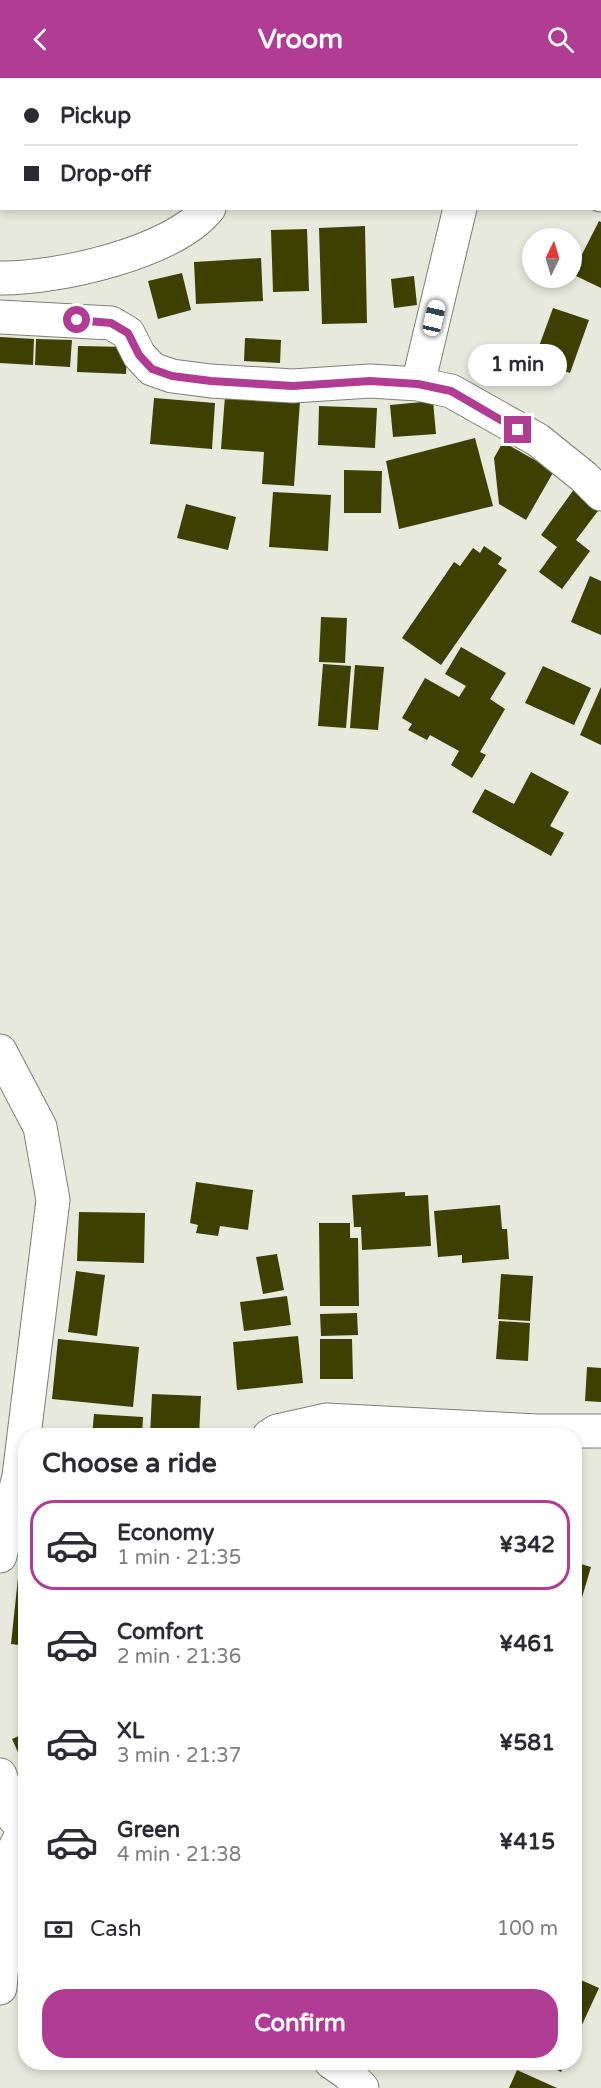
<!DOCTYPE html>
<html lang="en">
<head>
<meta charset="utf-8">
<style>
	:root { --surface:#fff; --page:#f2f2f3; --text:#2b2b33; --muted:#7c7c81; --line:#e1e1e2; --accent:#b03c94 }
	body { margin:0; font-family:"Varela Round",sans-serif; background:var(--page); color:var(--text); height:100vh; display:flex; flex-direction:column; font-size:22px; white-space:nowrap }
	* { box-sizing:border-box; margin:0 }
	p { font-size:20px; color:var(--muted) }
	.icon { flex:none; width:33px; height:33px; fill:none; stroke:currentColor; stroke-width:2; stroke-linecap:round; stroke-linejoin:round }
	.map { position:relative; flex:1; overflow:hidden }
	.sheet { position:absolute; left:18px; top:1350px; width:564px; height:642px; display:flex; flex-direction:column; background:var(--surface); border-radius:24px; box-shadow:0 3px 9px #0003 }
	.sheet>* { flex:none }
	.banner { position:absolute; left:0px; top:0px; width:602px; height:132px; box-shadow:0 3px 9px #0003; display:grid; align-content:center; height:132px; padding:0 24px; background:var(--surface) }
	.needle { width:39px; rotate:5deg }
	.fabs { position:absolute; left:522px; top:150px; display:grid; gap:12px }
	.fabs a { display:grid; place-items:center; width:60px; height:60px; border-radius:50%; background:var(--surface); box-shadow:0 3px 9px #0003; font-size:30px }
	.end { position:absolute; width:27px; height:27px; margin:-14px; border:8px solid #b03c94; background:#fff; box-shadow:0 0 0 3px #fff }
	.from { border-radius:50% }
	.bubble { position:absolute; height:42px; border-radius:21px; background:var(--surface); box-shadow:0 3px 9px #0003; font-size:20px; font-weight:700; line-height:42px; text-align:center }
	.car { position:absolute; width:18px; height:36px; margin:-18px -9px; border-radius:8px; box-shadow:0 0 4px 2px #0007; background:linear-gradient(#fff 24%,#345 0 40%,#fff 0 76%,#345 0 86%,#fff 0) }
	.banner b { display:flex; align-items:center; gap:21px; height:57px; font-size:22px }
	.banner b+b { border-top:2px solid var(--line) }
	.banner i { width:15px; height:15px; background:var(--text) }
	ul { padding:0; list-style:none }
	li { display:flex; align-items:center; gap:18px; height:90px; margin:0 12px 9px; padding:0 12px; border:3px solid transparent; border-radius:24px }
	li div { flex:1 }
	li b { display:block; font-size:22px }
	li em { font-style:normal; font-weight:700 }
	li.active { border-color:var(--accent) }
	li>.icon { width:54px; height:54px; stroke-width:1.5 }
	h2 { padding:0 24px; font-size:27px; line-height:72px }
	.pay { display:flex; align-items:center; gap:15px; height:66px; padding:0 24px; font-size:22px }
	.pay p { margin-inline-start:auto }
	.button { display:flex; gap:12px; margin-top:auto; padding:12px 24px }
	.button a { flex:1; height:69px; border-radius:24px; background:var(--accent); color:#fff; font-size:24px; font-weight:700; line-height:69px; text-align:center }
	header { display:flex; justify-content:space-between; align-items:center; height:78px; padding:0 24px; background:var(--accent); color:#fff; font-size:27px; font-weight:700 }
	.map>svg:first-child { display:block }
</style>
</head>
<body>
<header><svg class="icon" aria-label="back" viewBox="0 0 24 24"><path d="M15 5l-7 7 7 7"/></svg>Vroom<svg class="icon" aria-label="search" viewBox="0 0 24 24"><circle cx="10" cy="10" r="6"/><path d="M15 15l6 6"/></svg></header>
<div class="map">
<svg width="601" height="2010" viewBox="0 0 601 2010">
	<rect width="100%" height="100%" fill="#e8e9dd"/>
	<path fill="#3d4000" d="M 599,143 L 601,144 L 601,210 L 572,196 Z
		M 365,148 L 367,245 L 322,246 L 319,150 Z
		M 307,151 L 309,213 L 273,214 L 271,152 Z
		M 261,180 L 263,223 L 196,226 L 194,184 Z
		M 182,195 L 191,232 L 158,241 L 148,203 Z
		M 414,198 L 417,227 L 394,230 L 391,201 Z
		M 553,230 L 589,242 L 570,295 L 534,282 Z
		M 0,259 L 34,261 L 33,287 L 0,285 Z
		M 245,260 L 281,262 L 280,285 L 244,283 Z
		M 36,261 L 72,262 L 70,289 L 35,287 Z
		M 78,268 L 127,269 L 126,296 L 77,294 Z
		M 225,318 L 300,323 L 294,408 L 262,406 L 264,374 L 221,371 Z
		M 154,320 L 215,325 L 212,371 L 150,366 Z
		M 433,323 L 436,356 L 393,359 L 390,327 Z
		M 319,328 L 377,330 L 375,370 L 318,367 Z
		M 475,360 L 493,428 L 399,451 L 386,383 Z
		M 503,364 L 554,393 L 526,442 L 499,426 L 494,380 Z
		M 344,392 L 382,393 L 381,435 L 344,435 Z
		M 575,410 L 601,429 L 576,462 L 590,473 L 562,511 L 539,494 L 557,469 L 541,457 Z
		M 273,414 L 331,417 L 328,473 L 269,469 Z
		M 186,426 L 236,439 L 228,472 L 177,460 Z
		M 484,468 L 502,480 L 498,486 L 507,492 L 441,587 L 402,560 L 454,484 L 460,488 L 473,470 L 480,475 Z
		M 590,498 L 601,503 L 601,557 L 571,544 Z
		M 321,539 L 347,540 L 345,585 L 319,584 Z
		M 461,569 L 506,595 L 490,621 L 505,631 L 480,674 L 486,677 L 472,700 L 451,687 L 459,673 L 430,657 L 427,662 L 408,652 L 412,646 L 402,640 L 425,600 L 459,619 L 466,608 L 445,596 Z
		M 323,586 L 351,588 L 346,650 L 318,648 Z
		M 355,587 L 384,589 L 378,652 L 350,650 Z
		M 543,588 L 591,610 L 574,647 L 525,625 Z
		M 601,609 L 601,667 L 580,657 Z
		M 531,694 L 569,714 L 550,748 L 564,755 L 551,778 L 472,734 L 485,711 L 514,726 Z
		M 196,1104 L 253,1112 L 248,1152 L 220,1148 L 218,1158 L 196,1155 L 198,1147 L 190,1145 Z
		M 405,1114 L 405,1118 L 428,1117 L 431,1168 L 362,1172 L 361,1149 L 354,1149 L 352,1117 Z
		M 500,1127 L 502,1151 L 507,1151 L 509,1181 L 462,1185 L 462,1177 L 438,1179 L 434,1133 Z
		M 79,1134 L 145,1135 L 144,1185 L 77,1183 Z
		M 319,1145 L 350,1145 L 350,1160 L 358,1160 L 359,1228 L 320,1228 Z
		M 277,1176 L 284,1212 L 263,1216 L 256,1179 Z
		M 76,1193 L 105,1197 L 97,1258 L 68,1254 Z
		M 501,1196 L 533,1198 L 530,1243 L 498,1241 Z
		M 287,1218 L 291,1247 L 244,1253 L 240,1224 Z
		M 357,1235 L 358,1257 L 321,1258 L 320,1236 Z
		M 499,1243 L 530,1245 L 528,1283 L 496,1281 Z
		M 298,1258 L 303,1305 L 237,1312 L 233,1264 Z
		M 58,1261 L 139,1269 L 133,1329 L 52,1321 Z
		M 320,1261 L 352,1261 L 353,1301 L 320,1301 Z
		M 587,1289 L 601,1290 L 601,1324 L 585,1323 Z
		M 152,1316 L 201,1318 L 199,1358 L 150,1358 Z
		M 94,1336 L 143,1339 L 142,1358 L 92,1358 Z
		M 574,1484 L 591,1489 L 575,1543 L 574,1543 Z
		M 18,1500 L 26,1501 L 26,1568 L 11,1566 Z
		M 26,1655 L 26,1692 L 12,1661 Z
		M 574,1899 L 599,1910 L 574,1964 Z
		M 541,1984 L 565,1984 L 561,1994 Z
		M 517,1992 L 557,2010 L 509,2010 Z"/>
	<g fill="none" stroke-linecap="round" stroke-linejoin="round">
		<defs>
			<path id="street" d="M 353,0 L 356,2
				M 229,2 L 230,0
				M 600,116 L 601,117
				M 0,200 C 56,201 173,175 209,130
				M 0,239 L 111,245 L 128,255 L 139,277 L 152,291 L 172,298 L 211,303 L 293,308 L 370,303 L 418,306 L 451,313 L 538,362 L 584,399 L 601,416
				M 418,306 L 460,130
				M 0,973 L 40,1049 L 53,1122 L 19,1398 L 0,1478
				M 0,1697 L 14,1740 L 26,1753
				M 0,1910 L 11,1778 L 24,1752
				M 331,1984 L 347,1995 L 362,2010"/>
			<path id="secondary" d="M 269,1358 L 277,1353 L 326,1342 L 538,1353 L 601,1353
				M 0,1456 L 26,1449"/>
		</defs>
		<use href="#street" stroke="#7e7f74" stroke-width="35"/>
		<use href="#secondary" stroke="#7e7f74" stroke-width="35"/>
		<use href="#street" stroke="#fff" stroke-width="33"/>
		<use href="#secondary" stroke="#fff" stroke-width="33"/>
	</g>
	<g fill="none" stroke-linecap="round" stroke-linejoin="round">
		<path stroke="#b03c94" stroke-width="8" d="M 77,242 L 111,245 L 128,255 L 139,277 L 152,291 L 172,298 L 211,303 L 293,308 L 370,303 L 418,306 L 451,313 L 518,352"/>
	</g>
</svg>
<div class="fabs">
<a><svg class="needle" viewBox="-14 -14 28 28"><path d="M0-13l5 13h-10z" fill="#e53935"/><path d="M0 13l5-13h-10z" fill="#7c7c81"/></svg></a>
</div>
<i class="end from" style="left:77px;top:242px"></i>
<i class="end" style="left:518px;top:352px"></i>
<div class="bubble" style="left:468px;top:266px;width:99px">1 min</div>
<i class="car" style="left:434px;top:240px;rotate:13deg"></i>
<div class="banner">
<b><i class="from"></i>Pickup</b>
<b><i></i>Drop-off</b>
</div>
<section class="sheet">
<h2>Choose a ride</h2>
<ul>
<li class="active"><svg class="icon" aria-label="car" viewBox="0 0 24 24"><path d="M5 17H2v-5l4-1 3-4h7l3 4 3 1v5h-3M9 17h6M6 11h13"/><circle cx="7" cy="17" r="2"/><circle cx="17" cy="17" r="2"/></svg><div><b>Economy</b><p>1 min · 21:35</p></div><em>¥342</em></li>
<li><svg class="icon" aria-label="car" viewBox="0 0 24 24"><path d="M5 17H2v-5l4-1 3-4h7l3 4 3 1v5h-3M9 17h6M6 11h13"/><circle cx="7" cy="17" r="2"/><circle cx="17" cy="17" r="2"/></svg><div><b>Comfort</b><p>2 min · 21:36</p></div><em>¥461</em></li>
<li><svg class="icon" aria-label="car" viewBox="0 0 24 24"><path d="M5 17H2v-5l4-1 3-4h7l3 4 3 1v5h-3M9 17h6M6 11h13"/><circle cx="7" cy="17" r="2"/><circle cx="17" cy="17" r="2"/></svg><div><b>XL</b><p>3 min · 21:37</p></div><em>¥581</em></li>
<li><svg class="icon" aria-label="car" viewBox="0 0 24 24"><path d="M5 17H2v-5l4-1 3-4h7l3 4 3 1v5h-3M9 17h6M6 11h13"/><circle cx="7" cy="17" r="2"/><circle cx="17" cy="17" r="2"/></svg><div><b>Green</b><p>4 min · 21:38</p></div><em>¥415</em></li>
</ul>
<div class="pay"><svg class="icon" aria-label="cash" viewBox="0 0 24 24"><path d="M3 7h18v10H3z"/><circle cx="12" cy="12" r="2"/></svg>Cash<p>100 m</p></div>
<div class="button"><a>Confirm</a></div>
</section>
</div>
</body>
</html>
